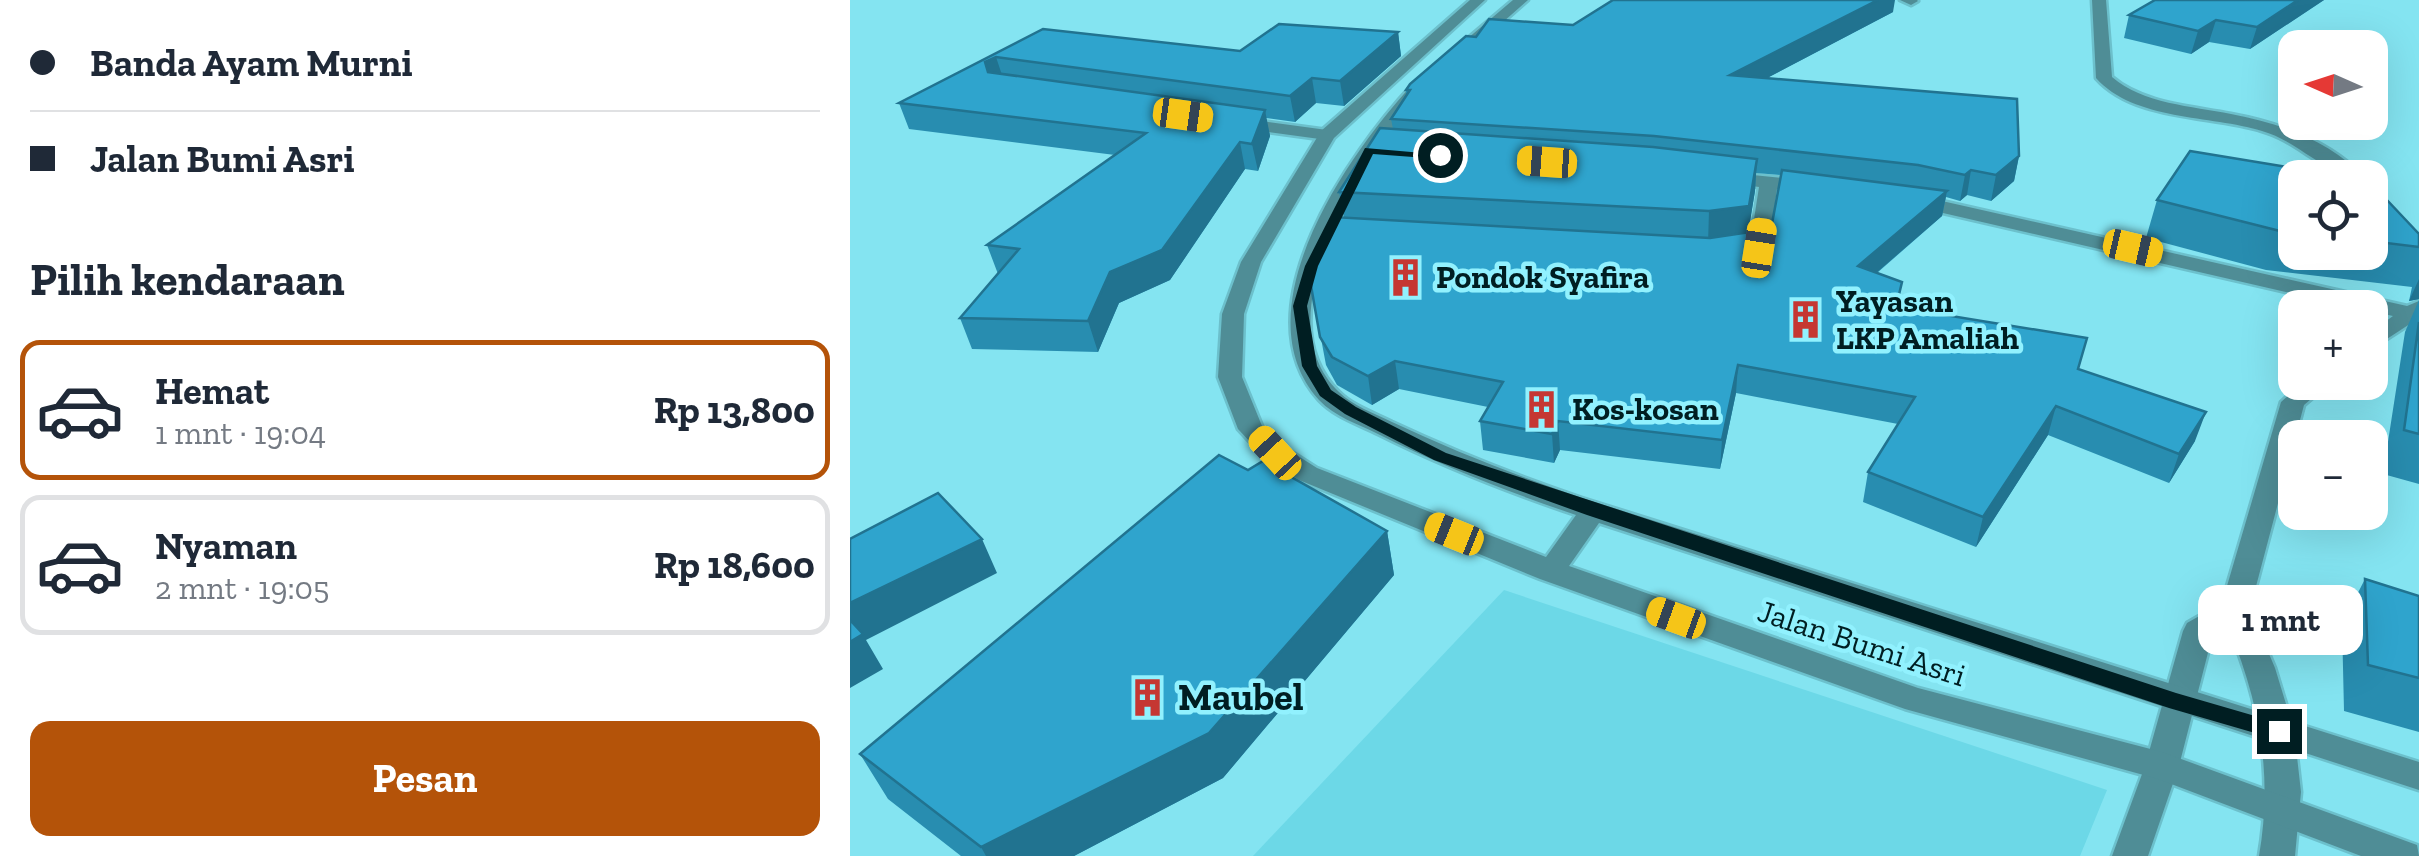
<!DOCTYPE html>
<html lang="id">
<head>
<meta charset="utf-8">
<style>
	:root { --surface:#fff; --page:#f2f2f3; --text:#1f2937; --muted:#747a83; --line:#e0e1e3; --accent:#b45309 }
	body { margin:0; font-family:"Zilla Slab",serif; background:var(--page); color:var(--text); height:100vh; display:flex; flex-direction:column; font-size:38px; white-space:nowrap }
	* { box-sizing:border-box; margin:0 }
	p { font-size:32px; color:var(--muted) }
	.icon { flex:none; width:55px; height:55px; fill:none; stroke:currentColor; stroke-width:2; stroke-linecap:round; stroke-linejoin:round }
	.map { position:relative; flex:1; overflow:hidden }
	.panel { display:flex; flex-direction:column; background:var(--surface); width:850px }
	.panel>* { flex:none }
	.top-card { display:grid; align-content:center; height:220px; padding:0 30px; background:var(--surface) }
	.needle { width:65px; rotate:273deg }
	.buttons { position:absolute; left:1428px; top:30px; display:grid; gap:20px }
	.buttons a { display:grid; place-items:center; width:110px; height:110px; border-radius:20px; background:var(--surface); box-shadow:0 10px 40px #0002; font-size:50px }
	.end { position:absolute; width:45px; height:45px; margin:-22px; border:12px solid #001e22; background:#fff; box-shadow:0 0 0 5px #fff }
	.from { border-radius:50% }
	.bubble { position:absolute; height:70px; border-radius:20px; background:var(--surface); box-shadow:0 10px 40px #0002; font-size:32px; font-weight:800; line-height:70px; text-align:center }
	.car { position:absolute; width:30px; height:60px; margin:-30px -15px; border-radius:12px; box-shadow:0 0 8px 2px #0007; background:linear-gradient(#f5c518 24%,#345 0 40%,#f5c518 0 76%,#345 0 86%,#f5c518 0) }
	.top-card b { display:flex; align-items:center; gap:35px; height:95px; font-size:38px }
	.top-card b+b { border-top:2px solid var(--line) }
	.top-card i { width:25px; height:25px; background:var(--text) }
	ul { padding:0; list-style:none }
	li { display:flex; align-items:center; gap:30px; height:140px; margin:0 20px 15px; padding:0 10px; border:5px solid var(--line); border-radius:20px }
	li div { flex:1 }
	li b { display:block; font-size:38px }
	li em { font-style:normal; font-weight:800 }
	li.selected { border-color:var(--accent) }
	li>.icon { width:90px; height:90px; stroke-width:1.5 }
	h2 { padding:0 30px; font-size:45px; line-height:120px }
	.action { display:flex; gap:20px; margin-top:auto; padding:20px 30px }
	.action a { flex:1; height:115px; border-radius:20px; background:var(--accent); color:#fff; font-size:40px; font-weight:800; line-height:115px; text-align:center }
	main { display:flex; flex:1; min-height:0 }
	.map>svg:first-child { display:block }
</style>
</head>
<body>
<main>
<section class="panel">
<div class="top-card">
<b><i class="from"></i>Banda Ayam Murni</b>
<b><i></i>Jalan Bumi Asri</b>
</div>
<h2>Pilih kendaraan</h2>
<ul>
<li class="selected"><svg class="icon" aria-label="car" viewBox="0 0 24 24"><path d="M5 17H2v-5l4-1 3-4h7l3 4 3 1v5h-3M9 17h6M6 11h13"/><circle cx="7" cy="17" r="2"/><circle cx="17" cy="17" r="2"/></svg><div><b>Hemat</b><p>1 mnt · 19:04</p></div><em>Rp 13,800</em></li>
<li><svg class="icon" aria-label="car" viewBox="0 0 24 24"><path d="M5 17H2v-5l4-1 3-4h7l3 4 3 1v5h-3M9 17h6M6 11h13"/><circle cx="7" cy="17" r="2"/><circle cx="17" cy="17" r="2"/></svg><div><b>Nyaman</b><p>2 mnt · 19:05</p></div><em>Rp 18,600</em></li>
</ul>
<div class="action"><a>Pesan</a></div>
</section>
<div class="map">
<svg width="1569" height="856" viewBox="0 0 1569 856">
	<rect width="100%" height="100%" fill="#84e4f1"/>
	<path fill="#6cd8e7" d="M 654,590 L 1257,790 L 1230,856 L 403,856 Z"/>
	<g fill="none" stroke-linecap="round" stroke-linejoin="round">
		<defs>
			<path id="minor" d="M 1050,0 L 1067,0 L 1068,1 L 1061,5 Z
				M 1242,0 L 1256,0 L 1262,77 C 1293,104 1342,106 1381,114 C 1430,123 1480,141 1515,178 C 1477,178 1449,141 1412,131 C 1361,115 1284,121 1246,78 Z
				M 388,118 L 477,130 L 485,135 L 477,140 L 382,127 L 380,123 Z
				M 873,172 L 962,181 L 971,187 L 962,193 L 927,189 L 919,248 L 897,258 L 887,252 L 900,245 L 909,187 L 867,181 L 864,177 Z
				M 1061,194 L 1557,306 L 1569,301 L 1569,318 L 1520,350 L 1520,333 L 1543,316 L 1520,311 L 1520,308 L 1505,308 L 1054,204 L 1054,196 Z
				M 1453,382 L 1481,382 L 1454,405 L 1400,609 L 1425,668 L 1444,730 L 1451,792 L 1445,856 L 1409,856 C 1423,776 1410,702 1378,627 L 1362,637 L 1329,766 L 1298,856 L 1262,856 L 1295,766 L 1333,631 L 1337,623 L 1372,603 L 1431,402 Z"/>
			<path id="tertiary" d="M 620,0 L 635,0 L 484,138 L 411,262 L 394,314 L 392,377 L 412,426 L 434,447 L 467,468 L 696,557 L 726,515 C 658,492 592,466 528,434 C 508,424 485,417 469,400 C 388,310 499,153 563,84 L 575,84 L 577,87 C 525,153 406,311 489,392 C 503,406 524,413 542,422 C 604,451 667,476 732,498 L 1569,762 L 1569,790 L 749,523 L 719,566 L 1068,688 L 1312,752 L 1567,845 L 1569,856 L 1511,856 L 1308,779 L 1055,709 L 690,579 L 449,480 L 416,459 L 388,429 L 368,377 L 372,314 L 391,262 L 471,131 Z
				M 663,0 L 678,0 L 627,45 L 617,45 L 617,39 Z"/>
		</defs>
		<use href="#minor" stroke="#6cc0cc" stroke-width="5"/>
		<use href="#tertiary" stroke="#6cc0cc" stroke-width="5"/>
		<use href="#minor" fill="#4f8d96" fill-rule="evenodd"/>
		<use href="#tertiary" fill="#4f8d96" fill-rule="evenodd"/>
	</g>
	<path fill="#288db0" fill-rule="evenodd" d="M 1305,0 L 1474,0 L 1400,49 L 1359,42 L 1341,54 L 1274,38 L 1279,15 Z
		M 1043,12 L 917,78 L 1169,156 L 1164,181 L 1141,201 L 1117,195 L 1110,201 L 1096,197 L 1092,216 L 1027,273 L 1049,307 L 1229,369 L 1345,441 L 1319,483 L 1198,435 L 1126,547 L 1013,502 L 1018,472 L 1048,424 L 886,393 L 870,469 L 710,450 L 704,463 L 633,450 L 630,421 L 638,407 L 549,389 L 522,405 L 487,385 L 476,365 L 460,280 L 494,218 L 489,192 L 543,129 L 541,119 L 556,95 L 556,90 L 626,37 L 723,25 ZM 906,173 L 931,175 L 921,229 L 898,232 L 905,191 Z
		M 193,29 L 390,51 L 548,32 L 551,56 L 494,106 L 466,103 L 445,122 L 416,118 L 420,136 L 408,171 L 395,169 L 320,280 L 269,303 L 248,352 L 122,349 L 110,318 L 148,274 L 137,245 L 265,155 L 59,129 L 49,103 Z
		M 1445,178 L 1445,252 L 1520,252 L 1520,182 L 1569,234 L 1569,299 L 1559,301 L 1562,287 L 1416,270 L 1296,238 L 1307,200 Z
		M 1569,300 L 1569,484 L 1533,474 L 1555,332 Z
		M 398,470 L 537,531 L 544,575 L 373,778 L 224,856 L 111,856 L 38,799 L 10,754 Z
		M 1515,579 L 1569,596 L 1569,732 L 1494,711 L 1492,624 Z"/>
	<path fill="#217390" d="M 1028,0 L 1045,0 L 1043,12 L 879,98 L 880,75 Z
		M 1448,0 L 1474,0 L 1400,49 L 1407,27 Z
		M 1366,20 L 1359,42 L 1341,54 L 1348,31 Z
		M 548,32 L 551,56 L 494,106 L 490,81 Z
		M 146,57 L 154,81 L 143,87 L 135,62 Z
		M 462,78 L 466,103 L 445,122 L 440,96 Z
		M 415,110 L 420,136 L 408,171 L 402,144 Z
		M 390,142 L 395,169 L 320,280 L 269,303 L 248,352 L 238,321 L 260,272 Z
		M 1169,156 L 1164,181 L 1141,201 L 1146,175 Z
		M 907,159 L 905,191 L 897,240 L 858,244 L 859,211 Z
		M 1121,170 L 1117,195 L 1110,201 L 1115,175 Z
		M 1097,191 L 1092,216 L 1004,292 L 1008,266 Z
		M 1569,279 L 1569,299 L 1559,301 Z
		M 545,361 L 549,389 L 522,405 L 518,376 Z
		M 888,365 L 886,393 L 870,469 L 872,440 Z
		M 1206,406 L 1198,435 L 1126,547 L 1133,517 Z
		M 1356,412 L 1345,441 L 1319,483 L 1329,454 Z
		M 708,421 L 710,450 L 704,463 L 702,434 Z
		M 537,531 L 544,575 L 373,778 L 224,856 L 136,856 L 131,847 Z
		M 132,539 L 147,573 L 16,640 L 33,669 L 0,688 L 0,603 Z"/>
	<path fill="#2fa4cd" stroke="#217390" stroke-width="2.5" d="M 763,0 L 1028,0 L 880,75 L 1167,99 L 1169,156 L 1146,175 L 1121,170 L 1115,175 L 1068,165 L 804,136 L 541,119 L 560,90 L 556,90 L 560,84 L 616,36 L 626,37 L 639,19 L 723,25 Z
		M 1305,0 L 1448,0 L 1407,27 L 1366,20 L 1348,31 L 1279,15 Z
		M 429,24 L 548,32 L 490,81 L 462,78 L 440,96 L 146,57 L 135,62 L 138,72 L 415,110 L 402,144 L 390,142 L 312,250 L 260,272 L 238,321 L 110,318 L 169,249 L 137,245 L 296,133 L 49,103 L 193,29 L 390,51 Z
		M 530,128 L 803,147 L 907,159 L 899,206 L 859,211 L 489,192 Z
		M 1340,151 L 1437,167 L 1508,169 L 1516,178 L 1445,178 L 1445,233 L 1430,231 L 1307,200 Z
		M 932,170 L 1097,191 L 1008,266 L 1052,282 L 1046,307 L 1237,338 L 1228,369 L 1356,412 L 1329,454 L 1206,406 L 1133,517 L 1018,472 L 1065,397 L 888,365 L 872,440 L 708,421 L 702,434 L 630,421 L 653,382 L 545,361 L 518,376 L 482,357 L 470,337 L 460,280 L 483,217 L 860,238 L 921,229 Z
		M 1520,182 L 1569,234 L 1569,247 L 1520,241 Z
		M 1569,322 L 1569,434 L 1554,430 Z
		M 369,455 L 398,470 L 413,461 L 537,531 L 359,733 L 131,847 L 10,754 Z
		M 88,493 L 132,539 L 0,603 L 0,539 Z
		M 1515,579 L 1569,596 L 1569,678 L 1518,665 Z
		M 0,620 L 13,634 L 0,642 Z"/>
	<path fill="#001e22" d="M 515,148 L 596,155 L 590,159 L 523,154 L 468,266 L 457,306 L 467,366 L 481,390 L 506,407 L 596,453 L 1326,693 L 1436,725 L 1436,737 L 1429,740 L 1319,708 L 737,515 L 584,460 L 495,414 L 470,396 L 452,366 L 443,306 L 455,266 Z"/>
	<defs>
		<symbol id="building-bare" viewBox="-9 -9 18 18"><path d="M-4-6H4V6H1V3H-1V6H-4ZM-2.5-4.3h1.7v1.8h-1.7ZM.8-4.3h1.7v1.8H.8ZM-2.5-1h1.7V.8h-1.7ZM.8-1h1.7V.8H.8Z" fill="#c53732" stroke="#91f1fe" stroke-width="2.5" paint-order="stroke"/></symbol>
	</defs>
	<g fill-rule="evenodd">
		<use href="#building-bare" x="528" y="250" width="55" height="55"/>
		<use href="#building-bare" x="928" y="292" width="55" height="55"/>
		<use href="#building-bare" x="664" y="382" width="55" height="55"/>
		<use href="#building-bare" x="270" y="670" width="55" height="55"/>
	</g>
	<g text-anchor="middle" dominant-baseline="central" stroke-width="9" stroke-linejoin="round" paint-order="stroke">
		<g font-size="32" font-weight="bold" fill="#001e22" stroke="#91f1fe" text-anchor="start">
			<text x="586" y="277">Pondok Syafira</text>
			<text x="986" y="301">Yayasan<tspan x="986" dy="37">LKP Amaliah</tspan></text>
			<text x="722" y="409">Kos-kosan</text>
		</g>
		<g font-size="32" fill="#001e22" stroke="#91f1fe">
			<text transform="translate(1012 643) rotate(18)">Jalan Bumi Asri</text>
		</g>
		<g font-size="38" font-weight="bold" fill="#001e22" stroke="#91f1fe" text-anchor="start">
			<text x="328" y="697">Maubel</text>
		</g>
	</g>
</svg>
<div class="buttons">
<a><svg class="needle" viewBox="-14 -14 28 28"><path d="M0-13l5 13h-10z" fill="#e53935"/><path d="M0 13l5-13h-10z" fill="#747a83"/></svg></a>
<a><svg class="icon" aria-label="locate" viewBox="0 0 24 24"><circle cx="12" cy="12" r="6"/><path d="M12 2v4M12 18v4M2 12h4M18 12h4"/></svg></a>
<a>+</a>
<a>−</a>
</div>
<i class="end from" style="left:590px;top:155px"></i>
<i class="end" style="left:1429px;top:731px"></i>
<div class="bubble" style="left:1348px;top:585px;width:165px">1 mnt</div>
<i class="car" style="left:333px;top:115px;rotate:98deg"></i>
<i class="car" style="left:697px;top:162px;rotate:274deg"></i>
<i class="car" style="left:909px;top:248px;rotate:9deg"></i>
<i class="car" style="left:1283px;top:248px;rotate:103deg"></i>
<i class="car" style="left:425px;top:453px;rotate:317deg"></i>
<i class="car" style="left:604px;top:534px;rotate:292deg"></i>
<i class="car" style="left:826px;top:618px;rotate:290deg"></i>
</div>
</main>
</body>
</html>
